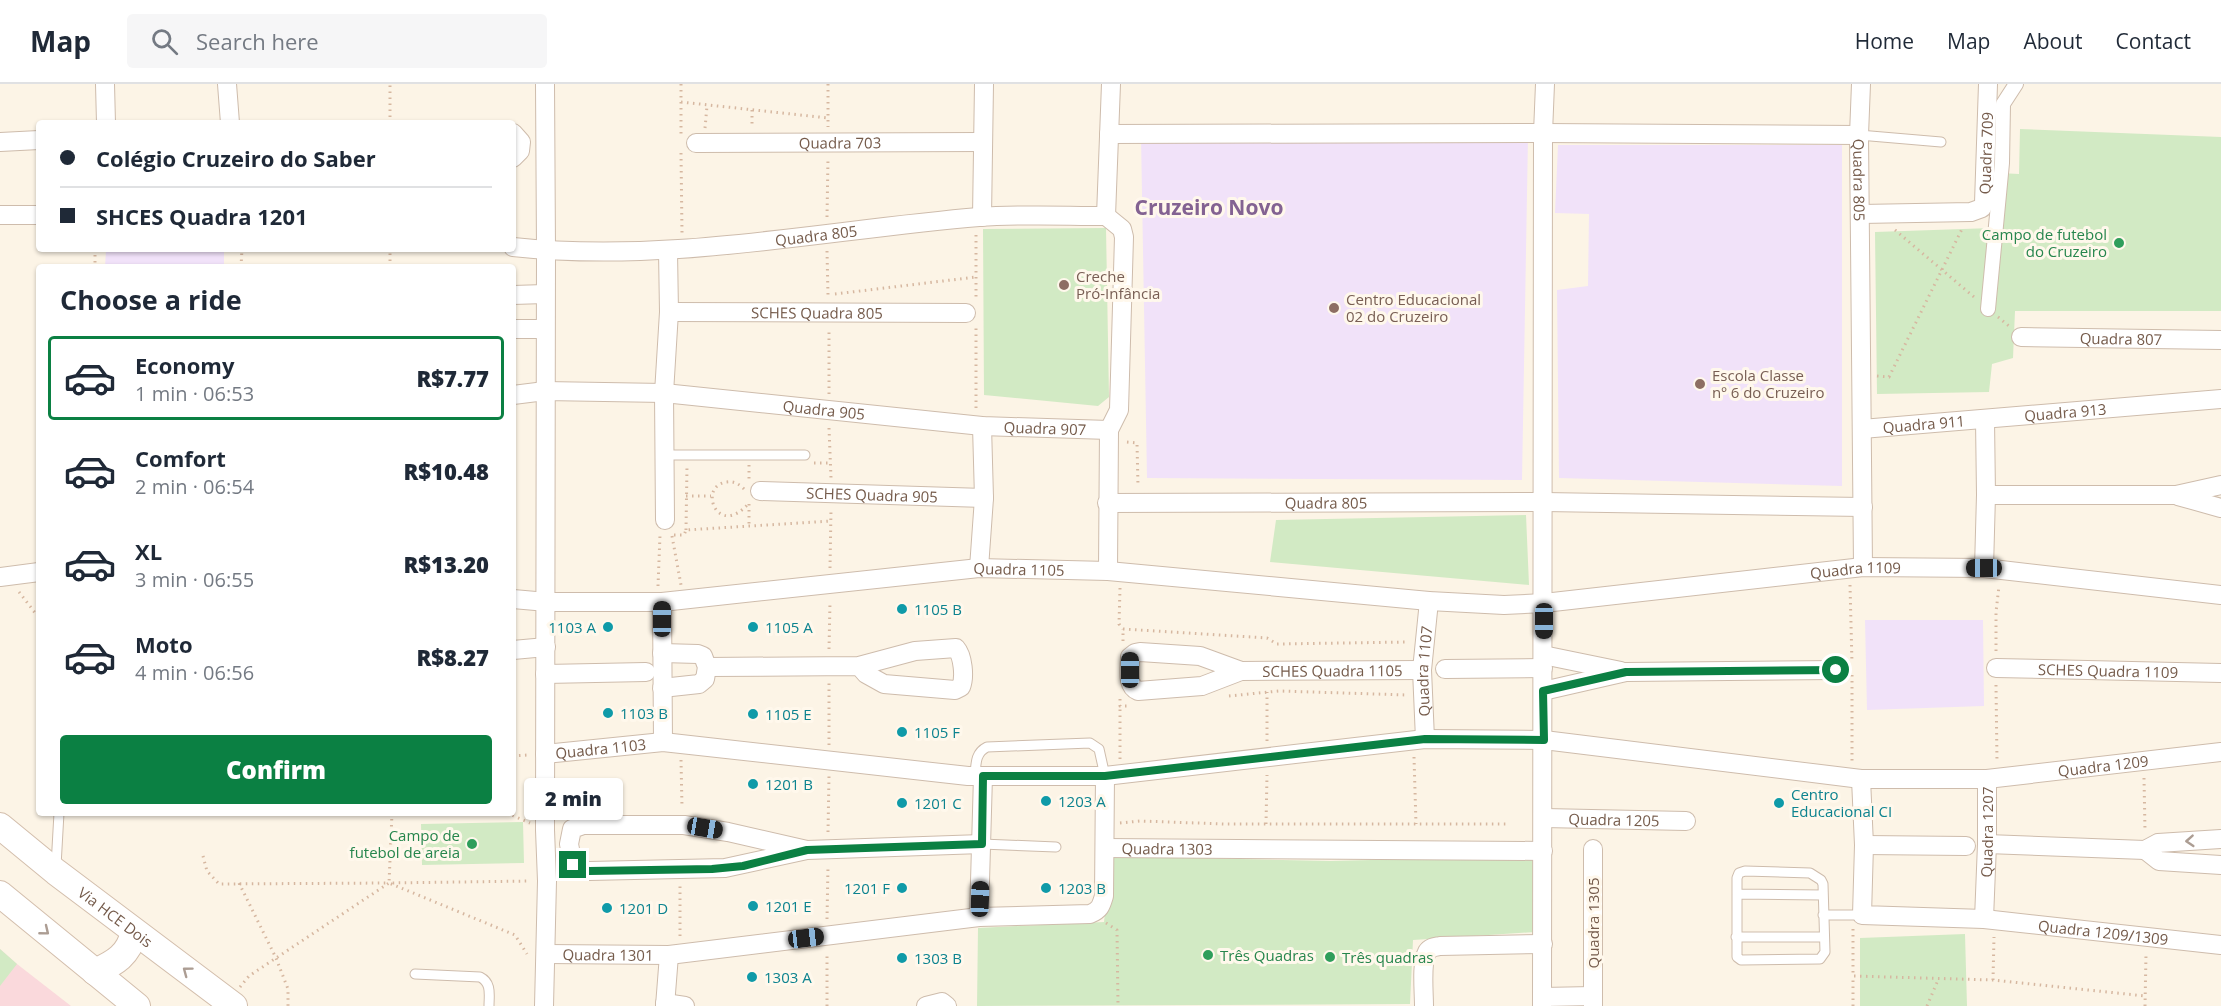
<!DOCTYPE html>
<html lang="en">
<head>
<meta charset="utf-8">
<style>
	:root { --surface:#fff; --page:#f6f6f7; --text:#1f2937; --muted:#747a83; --line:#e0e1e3; --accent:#0b8043 }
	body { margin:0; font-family:"Open Sans",sans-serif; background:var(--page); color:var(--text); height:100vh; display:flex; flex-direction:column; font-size:22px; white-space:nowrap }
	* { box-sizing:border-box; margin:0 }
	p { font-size:20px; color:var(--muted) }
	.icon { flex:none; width:33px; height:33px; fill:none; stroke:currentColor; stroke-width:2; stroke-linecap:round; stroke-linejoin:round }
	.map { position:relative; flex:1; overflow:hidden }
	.side { position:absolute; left:36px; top:180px; width:480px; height:552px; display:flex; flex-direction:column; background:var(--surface); border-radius:6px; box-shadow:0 2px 4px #0004 }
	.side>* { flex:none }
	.hud { position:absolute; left:36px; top:36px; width:480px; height:132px; border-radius:6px; box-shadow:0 2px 4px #0004; display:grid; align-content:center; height:132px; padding:0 24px; background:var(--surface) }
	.end { position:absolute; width:27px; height:27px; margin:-14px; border:8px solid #0b8043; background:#fff; box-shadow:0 0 0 3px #fff }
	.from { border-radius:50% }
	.bubble { position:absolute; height:42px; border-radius:6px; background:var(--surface); box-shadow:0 2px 4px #0004; font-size:20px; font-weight:800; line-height:42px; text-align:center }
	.car { position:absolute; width:18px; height:36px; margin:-18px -9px; border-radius:8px; box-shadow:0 0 4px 2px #0007; background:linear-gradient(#222 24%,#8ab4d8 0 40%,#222 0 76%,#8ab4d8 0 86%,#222 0) }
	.hud b { display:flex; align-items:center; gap:21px; height:57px; font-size:22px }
	.hud b+b { border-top:2px solid var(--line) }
	.hud i { width:15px; height:15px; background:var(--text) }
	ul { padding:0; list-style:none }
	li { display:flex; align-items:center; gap:18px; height:84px; margin:0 12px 9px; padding:0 12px; border:3px solid transparent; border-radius:6px }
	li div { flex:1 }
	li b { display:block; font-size:22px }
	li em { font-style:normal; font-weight:800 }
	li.current { border-color:var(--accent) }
	li>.icon { width:54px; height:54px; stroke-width:1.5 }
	h2 { padding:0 24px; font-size:27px; line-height:72px }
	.action { display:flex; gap:12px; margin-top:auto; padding:12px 24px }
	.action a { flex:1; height:69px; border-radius:6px; background:var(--accent); color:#fff; font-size:24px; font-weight:800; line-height:69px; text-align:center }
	header { display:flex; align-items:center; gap:36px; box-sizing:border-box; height:84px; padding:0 30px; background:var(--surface); border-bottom:2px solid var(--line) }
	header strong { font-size:28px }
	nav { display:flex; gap:33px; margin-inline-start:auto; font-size:21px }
	.search { width:420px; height:54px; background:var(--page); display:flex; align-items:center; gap:15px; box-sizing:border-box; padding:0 21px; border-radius:6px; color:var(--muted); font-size:22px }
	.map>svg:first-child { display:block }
</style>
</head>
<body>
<header>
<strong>Map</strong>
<div class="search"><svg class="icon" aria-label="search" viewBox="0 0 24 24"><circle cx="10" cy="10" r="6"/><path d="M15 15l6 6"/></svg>Search here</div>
<nav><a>Home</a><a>Map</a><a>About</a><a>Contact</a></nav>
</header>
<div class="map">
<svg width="2221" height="922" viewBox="0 0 2221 922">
	<rect width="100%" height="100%" fill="#fcf4e6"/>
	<path fill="#f1e2f9" d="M 1141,53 L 1528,53 L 1522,396 L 1147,394 Z
		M 1558,61 L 1842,61 L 1842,402 L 1559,394 L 1557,206 L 1588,202 L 1589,130 L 1555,129 Z
		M 106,167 L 224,167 L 224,183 L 105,183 Z
		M 1865,536 L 1983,536 L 1984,622 L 1867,626 Z"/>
	<path fill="#fad9dc" d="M 0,865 L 17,880 L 71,922 L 0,922 Z"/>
	<path fill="#d2eac4" d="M 2020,45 L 2221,53 L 2221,227 L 2015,227 L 2013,274 L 1992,280 L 1989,308 L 1877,310 L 1875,148 L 1992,144 L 2000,89 L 2019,90 Z
		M 1106,144 L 1109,313 L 1098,322 L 984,311 L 983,145 Z
		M 1526,431 L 1529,501 L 1270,478 L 1276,436 Z
		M 523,738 L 524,779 L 422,781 L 421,740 Z
		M 1111,772 L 1330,777 L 1534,772 L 1535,848 L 1413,856 L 1410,920 L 977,922 L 978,844 L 1104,838 Z
		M 1965,850 L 1967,922 L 1860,922 L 1860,854 Z
		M 0,865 L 17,880 L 0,902 Z"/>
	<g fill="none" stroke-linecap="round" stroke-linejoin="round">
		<defs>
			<path id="service" d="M 1859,51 L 1941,58
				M 665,371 L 805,371
				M 975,692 C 976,680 975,669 987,663 L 1090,659 L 1099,665 L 1105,692
				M 982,760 L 1056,763
				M 56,782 L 59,729
				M 1745,787 L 1810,789 L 1821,796 L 1823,800 L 1825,868 L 1820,875 L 1741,876 L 1737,873 L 1737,794 L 1739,789 Z
				M 1737,810 L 1823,811
				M 1823,831 L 1862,831
				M 1736,853 L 1824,853
				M 415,890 L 480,893 C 492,899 489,911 489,922"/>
			<path id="pedestrian" d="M 1988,225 L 2002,79 L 2003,20 L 2016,0"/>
			<g id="minor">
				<path d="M 105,0 L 106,39"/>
				<path d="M 227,0 L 230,39"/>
				<path id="s1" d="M 1861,0 L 1859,51 L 1863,483"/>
				<path d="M 513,49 L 521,58 L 520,67 L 513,74"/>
				<path d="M 1109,50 L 1543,49 L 1859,51"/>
				<path d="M 0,58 L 39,56"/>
				<path id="s2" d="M 696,59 L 983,58"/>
				<path id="s3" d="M 1861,130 L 1971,128 L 1982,124 L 1984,119 L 1988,0"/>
				<path d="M 0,131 L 39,131"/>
				<path d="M 1106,132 L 1111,0"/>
				<path d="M 982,133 L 984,0"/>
				<path id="s4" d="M 513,163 C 669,180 824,146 979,133 C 1021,130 1064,132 1106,132 L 1122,145 L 1124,153 L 1119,326 L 1109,346"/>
				<path d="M 513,211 L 545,210"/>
				<path id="s5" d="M 669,228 L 966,229"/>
				<path d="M 513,245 L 545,245"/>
				<path id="s6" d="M 2021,253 L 2221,256"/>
				<path id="s7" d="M 513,311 L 545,307 L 664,309 L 982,342 L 1109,346 L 1108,487"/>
				<path id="s8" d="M 1862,345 L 2221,315"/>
				<path id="s9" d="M 760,407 L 984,414"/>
				<path d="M 1986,411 L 2176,411 L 2221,401"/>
				<path d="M 2178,412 L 2221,424"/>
				<path id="s10" d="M 1107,419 L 1544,418 L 1863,423"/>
				<path d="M 665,436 L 664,309 L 669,228 L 668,167"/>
				<path d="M 979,484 L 984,414 L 982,342"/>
				<path d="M 1984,484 L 1986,411 L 1985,336"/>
				<path d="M 0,493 L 39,488"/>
				<path id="s11" d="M 513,515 L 547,518 L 662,518 L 979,484 L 1108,487 L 1429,517 L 1504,521 L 1544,519 L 1863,483 L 1984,484 L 2221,511"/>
				<path d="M 662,518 L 663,658"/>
				<path d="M 513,566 L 546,563"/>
				<path d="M 1543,571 L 1621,587"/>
				<path d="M 707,583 L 859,582 L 915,567 L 956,564 C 963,572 965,593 961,603 L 955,606 L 884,600 L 866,590 L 859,582"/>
				<path id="s12" d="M 1996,584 L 2221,589"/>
				<path d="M 1445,585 L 1543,584"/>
				<path id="s13" d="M 1241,587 L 1200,572 L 1140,568 L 1135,569 L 1130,573 C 1130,585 1126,602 1138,607 L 1202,602 L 1241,587 L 1422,586"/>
				<path d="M 545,590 L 646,588"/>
				<path d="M 662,604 L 699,600 L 705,595 L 707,583 L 703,572 L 698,570 L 662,569"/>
				<path d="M 1543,607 L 1626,588 L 1836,586"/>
				<path id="s14" d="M 1425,655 L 1422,586 L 1429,517"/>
				<path id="s15" d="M 545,670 L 663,658 L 968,692 L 1105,692 L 1425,655 L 1544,656 L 1861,695 L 1987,695 L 2221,668"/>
				<path id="s16" d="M 1861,695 L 1864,761 L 1862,831 L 1984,835 L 2221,861"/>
				<path id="s17" d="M 1544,734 L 1686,737"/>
				<path d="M 1987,760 L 2145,766 L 2158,759 L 2221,755"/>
				<path d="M 1864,761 L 1966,762"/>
				<path id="s18" d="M 1105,764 L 1543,767"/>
				<path d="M 807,766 L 728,748 L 684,741 L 583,741 L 572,745 L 569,760 L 573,781 L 579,785 L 589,787 L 725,784 L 807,766 L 982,760"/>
				<path d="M 2145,766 L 2159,777 L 2221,781"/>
				<path d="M 979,833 L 983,692"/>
				<path id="s19" d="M 1984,835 L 1987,760 L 1987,695"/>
				<path id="s20" d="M 546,870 L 669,871 L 979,833 L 1090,830 C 1100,826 1101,822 1104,812 L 1105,692"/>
				<path d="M 1542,913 L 1593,912"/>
				<path d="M 665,919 L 685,922"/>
				<path d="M 544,922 L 547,797 L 545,746 L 546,167 L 545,0"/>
				<path d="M 665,922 L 669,871"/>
				<path d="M 926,922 L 942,918 L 947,922"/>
				<path d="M 1424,922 C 1424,908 1421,879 1427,868 C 1430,863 1435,863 1440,862 L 1543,860"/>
				<path d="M 1542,922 L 1543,49 L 1545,0"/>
				<path d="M 1593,922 L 1593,765"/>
			</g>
			<g id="secondary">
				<path id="s21" d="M 0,742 L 56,788 L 234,922"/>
				<path d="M 0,810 L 137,922"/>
				<path d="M 95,888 C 115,879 129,871 134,848"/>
			</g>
		</defs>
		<use href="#service" stroke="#cebcac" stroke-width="11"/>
		<use href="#pedestrian" stroke="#cebcac" stroke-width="16"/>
		<use href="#minor" stroke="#cebcac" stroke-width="20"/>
		<use href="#secondary" stroke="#d3beac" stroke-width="28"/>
		<path stroke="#d6b7a0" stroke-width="3" stroke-dasharray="1.5 4.5" stroke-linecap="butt" d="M 681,0 L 681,50
			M 828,0 L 828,43
			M 681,18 L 828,34
			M 752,26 L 752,43
			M 390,39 L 390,0
			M 705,44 L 707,22
			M 681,69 L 682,149
			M 827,133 L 828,74
			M 1895,146 L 1974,213
			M 976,151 L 976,216
			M 95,165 L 95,183
			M 827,167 L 828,211
			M 241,183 L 242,165
			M 390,183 L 390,165
			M 835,210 L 976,193
			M 1998,233 L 2009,242
			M 1877,292 L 1889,293 L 1962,145
			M 829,310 L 829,245
			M 976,324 L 976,241
			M 829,344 L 831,394
			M 1127,358 L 1137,359 L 1138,402
			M 814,379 L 830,379
			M 749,381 L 749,396
			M 744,405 C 739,400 734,397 727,398 C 697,401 717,456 749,419
			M 686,412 L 711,412
			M 749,420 L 749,442
			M 686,446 L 687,382
			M 674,451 L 684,451 L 686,446 L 831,437
			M 672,452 L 681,501
			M 830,484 L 831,425
			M 1850,501 L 1852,579
			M 658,502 L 660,451
			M 1120,504 L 1119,540 L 1123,545
			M 19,508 L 39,534
			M 1123,557 L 1123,545 L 1267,554 L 1277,560 L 1408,558
			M 829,565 L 830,518
			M 1996,567 L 1996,528 L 1999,502
			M 1852,591 L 1852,678
			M 1996,601 L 1997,678
			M 1229,612 L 1279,607 L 1408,611
			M 1120,615 L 1120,622 L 1130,622
			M 1267,657 L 1267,608
			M 829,661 L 829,599
			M 513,672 L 528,671
			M 1414,673 L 1416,740
			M 1120,675 L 1120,622
			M 681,676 L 682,723
			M 2144,694 L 2145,747
			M 392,729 L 389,799 L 515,851 L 527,870
			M 507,729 L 530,739
			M 1120,739 L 1140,737 L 1224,740 L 1507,740
			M 1266,740 L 1267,691
			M 828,748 L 829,692
			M 203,772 L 207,787 L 219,800 L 387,799
			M 239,799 L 276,874 L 288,905 L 288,922
			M 827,835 L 828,782
			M 1106,839 L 1117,846 L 1118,921
			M 1853,845 L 1853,892 L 1993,896 L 2145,912
			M 680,852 L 680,802
			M 1993,896 L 1994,853
			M 240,903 L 249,892 L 389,799 L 530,797
			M 827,922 L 827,869
			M 1853,922 L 1853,892
			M 1927,922 L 1938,896
			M 2145,922 L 2146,870"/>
		<use href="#service" stroke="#fff" stroke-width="9"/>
		<use href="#pedestrian" stroke="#fff" stroke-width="14"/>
		<use href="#minor" stroke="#fff" stroke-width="18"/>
		<use href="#secondary" stroke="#fff" stroke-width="26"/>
	</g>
	<defs><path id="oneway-chevron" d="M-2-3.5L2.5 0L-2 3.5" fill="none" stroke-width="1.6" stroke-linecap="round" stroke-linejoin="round" transform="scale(1.5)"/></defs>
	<g stroke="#ac9d93">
		<use href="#oneway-chevron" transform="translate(2190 757) rotate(176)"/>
		<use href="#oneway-chevron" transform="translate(45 847) rotate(39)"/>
		<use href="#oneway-chevron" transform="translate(187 887) rotate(-143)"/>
	</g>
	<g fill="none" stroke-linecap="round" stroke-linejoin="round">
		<path stroke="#0b8043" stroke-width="8" d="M 573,781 L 579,785 L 589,787 L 712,785 L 743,782 L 807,766 L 982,760 L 983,692 L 1105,692 L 1425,655 L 1544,656 L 1543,607 L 1626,588 L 1836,586"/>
	</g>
	<g fill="#2e9e5b" stroke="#fff8ec" stroke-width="2">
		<circle cx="2119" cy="159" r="6"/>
		<circle cx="472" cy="760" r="6"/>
		<circle cx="1208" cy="871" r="6"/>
		<circle cx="1330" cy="873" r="6"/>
	</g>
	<g fill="#8d6e63" stroke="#fff8ec" stroke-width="2">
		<circle cx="1064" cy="201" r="6"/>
		<circle cx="1334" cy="224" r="6"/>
		<circle cx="1700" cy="300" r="6"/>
	</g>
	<g fill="#0f9aa8" stroke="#fff8ec" stroke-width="2">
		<circle cx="902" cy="525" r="6"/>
		<circle cx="608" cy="543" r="6"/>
		<circle cx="753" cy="543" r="6"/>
		<circle cx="608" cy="629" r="6"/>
		<circle cx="753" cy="630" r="6"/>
		<circle cx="902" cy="648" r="6"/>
		<circle cx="753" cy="700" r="6"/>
		<circle cx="1046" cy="717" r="6"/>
		<circle cx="902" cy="719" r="6"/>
		<circle cx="1779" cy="719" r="6"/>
		<circle cx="902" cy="804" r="6"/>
		<circle cx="1046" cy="804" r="6"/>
		<circle cx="753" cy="822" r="6"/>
		<circle cx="607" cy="824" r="6"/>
		<circle cx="902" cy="874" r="6"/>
		<circle cx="752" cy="893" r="6"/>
	</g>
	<g text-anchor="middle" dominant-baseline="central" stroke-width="6" stroke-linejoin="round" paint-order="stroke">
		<g font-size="15" fill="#755b4b" stroke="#fff8ec">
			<text stroke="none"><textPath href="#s2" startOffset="144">Quadra 703</textPath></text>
			<text stroke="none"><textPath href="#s3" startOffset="177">Quadra 709</textPath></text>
			<text stroke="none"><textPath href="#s1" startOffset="96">Quadra 805</textPath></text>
			<text stroke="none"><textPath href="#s4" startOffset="304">Quadra 805</textPath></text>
			<text stroke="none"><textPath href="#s5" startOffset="148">SCHES Quadra 805</textPath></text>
			<text stroke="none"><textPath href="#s6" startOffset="100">Quadra 807</textPath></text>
			<text stroke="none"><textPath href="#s7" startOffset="312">Quadra 905</textPath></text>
			<text stroke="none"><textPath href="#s8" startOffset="204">Quadra 913</textPath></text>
			<text stroke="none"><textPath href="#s8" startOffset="62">Quadra 911</textPath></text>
			<text stroke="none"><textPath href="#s7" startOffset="534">Quadra 907</textPath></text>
			<text stroke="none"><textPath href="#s9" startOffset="112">SCHES Quadra 905</textPath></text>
			<text stroke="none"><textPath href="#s10" startOffset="219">Quadra 805</textPath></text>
			<text stroke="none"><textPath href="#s11" startOffset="508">Quadra 1105</textPath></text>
			<text stroke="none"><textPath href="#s11" startOffset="1348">Quadra 1109</textPath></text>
			<text stroke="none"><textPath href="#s12" startOffset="112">SCHES Quadra 1109</textPath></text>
			<text stroke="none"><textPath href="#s13" startOffset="350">SCHES Quadra 1105</textPath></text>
			<text stroke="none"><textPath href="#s14" startOffset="68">Quadra 1107</textPath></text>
			<text stroke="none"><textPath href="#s15" startOffset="56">Quadra 1103</textPath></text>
			<text stroke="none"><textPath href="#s15" startOffset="1566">Quadra 1209</textPath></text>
			<text stroke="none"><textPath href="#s17" startOffset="70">Quadra 1205</textPath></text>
			<text stroke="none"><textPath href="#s19" startOffset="87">Quadra 1207</textPath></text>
			<text stroke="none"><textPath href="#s18" startOffset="62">Quadra 1303</textPath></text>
			<text stroke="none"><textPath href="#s21" startOffset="147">Via HCE Dois</textPath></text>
			<text transform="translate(1593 839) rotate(-90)">Quadra 1305</text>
			<text stroke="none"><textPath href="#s16" startOffset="378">Quadra 1209/1309</textPath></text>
			<text stroke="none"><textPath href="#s20" startOffset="62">Quadra 1301</textPath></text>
		</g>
		<g font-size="15" fill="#27864d" stroke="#fff8ec" text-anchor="end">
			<text x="2107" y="150">Campo de futebol<tspan x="2107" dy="17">do Cruzeiro</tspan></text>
			<text x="460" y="751">Campo de<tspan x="460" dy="17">futebol de areia</tspan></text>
			<text x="1220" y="871" text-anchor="start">Três Quadras</text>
			<text x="1342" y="873" text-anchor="start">Três quadras</text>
		</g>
		<g font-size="15" fill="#785e54" stroke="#fff8ec" text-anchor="start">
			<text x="1076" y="192">Creche<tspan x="1076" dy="17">Pró-Infância</tspan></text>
			<text x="1346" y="215">Centro Educacional<tspan x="1346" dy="17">02 do Cruzeiro</tspan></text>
			<text x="1712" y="291">Escola Classe<tspan x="1712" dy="17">nº 6 do Cruzeiro</tspan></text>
		</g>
		<g font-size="15" fill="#0d838f" stroke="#fff8ec" text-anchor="start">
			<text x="914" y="525">1105 B</text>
			<text x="596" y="543" text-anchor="end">1103 A</text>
			<text x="765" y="543">1105 A</text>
			<text x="620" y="629">1103 B</text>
			<text x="765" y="630">1105 E</text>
			<text x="914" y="648">1105 F</text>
			<text x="765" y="700">1201 B</text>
			<text x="1791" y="710">Centro<tspan x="1791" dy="17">Educacional CI</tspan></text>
			<text x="1058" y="717">1203 A</text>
			<text x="914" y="719">1201 C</text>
			<text x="890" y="804" text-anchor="end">1201 F</text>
			<text x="1058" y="804">1203 B</text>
			<text x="765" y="822">1201 E</text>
			<text x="619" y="824">1201 D</text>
			<text x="914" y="874">1303 B</text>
			<text x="764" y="893">1303 A</text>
		</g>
		<g font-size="21" font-weight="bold" fill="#836292" stroke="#fff8ec">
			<text x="1209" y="123">Cruzeiro Novo</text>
		</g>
	</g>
</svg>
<i class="end from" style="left:1836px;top:586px"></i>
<i class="end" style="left:573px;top:781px"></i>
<div class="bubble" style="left:524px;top:694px;width:99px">2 min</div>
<i class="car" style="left:1984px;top:484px;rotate:270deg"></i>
<i class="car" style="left:662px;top:535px;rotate:0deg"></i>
<i class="car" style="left:1544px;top:537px;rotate:180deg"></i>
<i class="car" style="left:1130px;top:586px;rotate:0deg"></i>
<i class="car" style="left:705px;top:744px;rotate:100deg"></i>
<i class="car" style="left:980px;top:815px;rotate:2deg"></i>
<i class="car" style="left:806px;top:854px;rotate:83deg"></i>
<div class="hud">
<b><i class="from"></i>Colégio Cruzeiro do Saber</b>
<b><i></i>SHCES Quadra 1201</b>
</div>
<section class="side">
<h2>Choose a ride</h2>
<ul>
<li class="current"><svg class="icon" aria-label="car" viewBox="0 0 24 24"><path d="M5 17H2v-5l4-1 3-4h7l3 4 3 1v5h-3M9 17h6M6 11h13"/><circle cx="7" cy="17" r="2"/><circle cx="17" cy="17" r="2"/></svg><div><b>Economy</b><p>1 min · 06:53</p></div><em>R$7.77</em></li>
<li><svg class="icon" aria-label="car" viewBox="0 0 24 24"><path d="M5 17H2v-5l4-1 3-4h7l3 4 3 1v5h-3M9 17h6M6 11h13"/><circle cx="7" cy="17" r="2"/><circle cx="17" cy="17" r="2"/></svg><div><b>Comfort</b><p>2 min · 06:54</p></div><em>R$10.48</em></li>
<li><svg class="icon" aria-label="car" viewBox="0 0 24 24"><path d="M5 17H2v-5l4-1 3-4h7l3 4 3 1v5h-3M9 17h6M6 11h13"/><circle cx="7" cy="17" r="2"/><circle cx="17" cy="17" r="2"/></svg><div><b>XL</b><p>3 min · 06:55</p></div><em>R$13.20</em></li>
<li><svg class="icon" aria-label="car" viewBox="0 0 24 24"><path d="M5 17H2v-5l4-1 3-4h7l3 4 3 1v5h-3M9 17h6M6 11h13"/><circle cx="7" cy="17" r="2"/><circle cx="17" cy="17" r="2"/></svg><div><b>Moto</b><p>4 min · 06:56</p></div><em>R$8.27</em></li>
</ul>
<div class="action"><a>Confirm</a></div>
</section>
</div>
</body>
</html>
